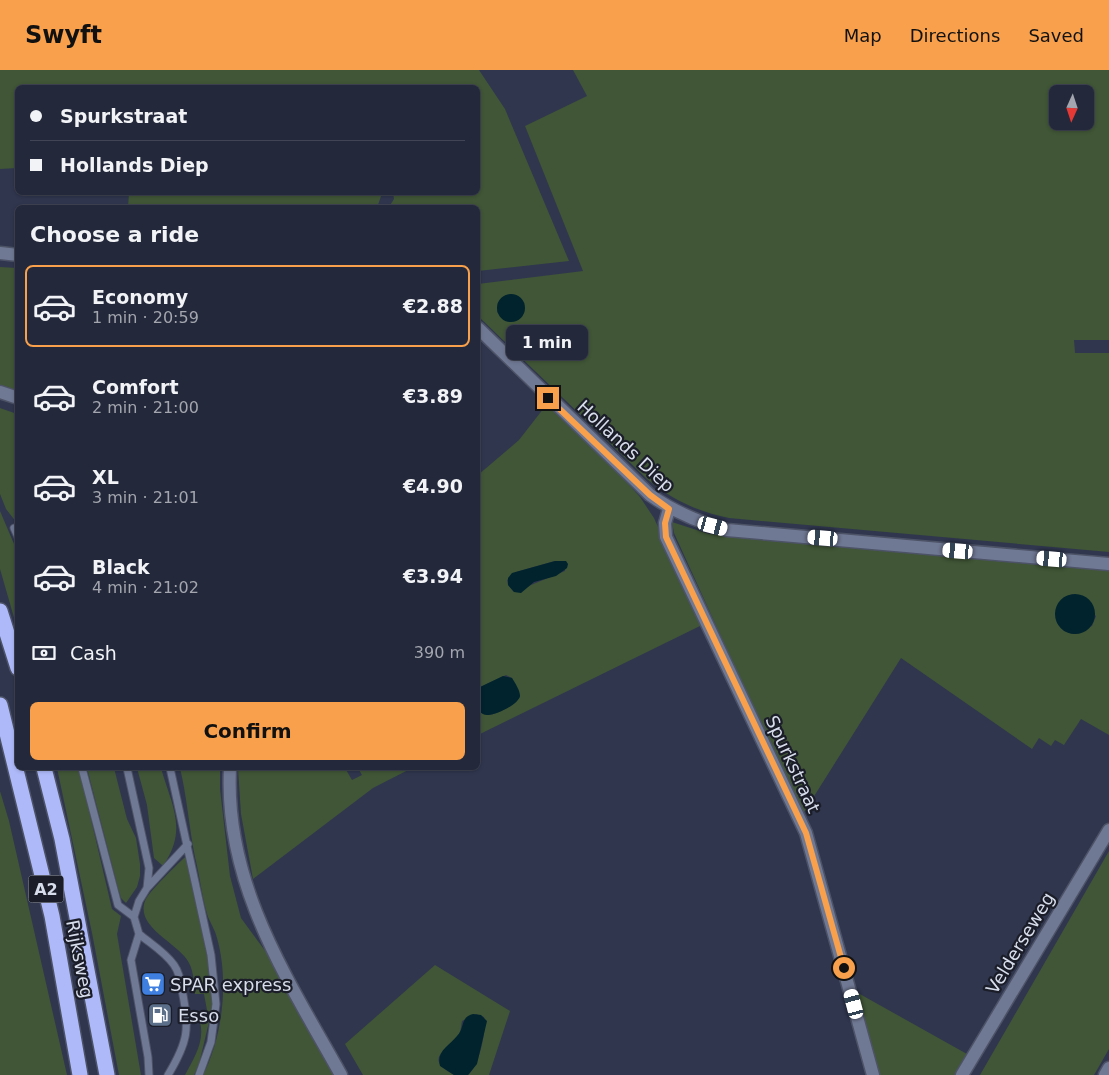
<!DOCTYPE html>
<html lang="en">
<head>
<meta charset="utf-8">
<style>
	:root { --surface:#23283a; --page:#2f3445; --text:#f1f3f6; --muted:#a3a6af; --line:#404454; --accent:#f8a04b }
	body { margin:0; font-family:"DejaVu Sans",sans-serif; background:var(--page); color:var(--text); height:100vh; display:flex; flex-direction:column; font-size:19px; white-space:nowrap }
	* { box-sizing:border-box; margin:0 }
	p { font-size:16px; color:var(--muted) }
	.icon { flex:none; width:28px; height:28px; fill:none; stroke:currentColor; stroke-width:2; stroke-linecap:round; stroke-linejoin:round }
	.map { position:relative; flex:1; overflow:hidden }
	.side { position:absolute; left:15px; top:135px; width:465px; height:565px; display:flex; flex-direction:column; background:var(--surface); border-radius:8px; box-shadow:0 1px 4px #0004,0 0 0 1px var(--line) }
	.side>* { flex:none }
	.banner { position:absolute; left:15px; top:15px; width:465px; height:110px; border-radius:8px; box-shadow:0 1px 4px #0004,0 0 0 1px var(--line); display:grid; align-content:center; height:110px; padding:0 15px; background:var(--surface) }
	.needle { width:32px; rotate:183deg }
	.buttons { position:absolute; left:1049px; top:15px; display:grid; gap:10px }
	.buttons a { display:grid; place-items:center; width:45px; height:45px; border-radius:8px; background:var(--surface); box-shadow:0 1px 4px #0004,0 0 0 1px var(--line); font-size:25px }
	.end { position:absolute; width:22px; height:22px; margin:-11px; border:6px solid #f8a04b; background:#111; box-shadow:0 0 0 2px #111 }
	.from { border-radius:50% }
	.bubble { position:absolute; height:35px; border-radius:8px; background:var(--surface); box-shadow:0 1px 4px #0004,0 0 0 1px var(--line); font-size:16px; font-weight:800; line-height:35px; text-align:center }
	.car { position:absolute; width:15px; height:30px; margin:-15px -8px; border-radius:6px; box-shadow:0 0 4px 1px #0007; background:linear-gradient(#fff 24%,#345 0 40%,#fff 0 76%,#345 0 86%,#fff 0) }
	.banner b { display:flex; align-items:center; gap:18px; height:48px; font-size:19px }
	.banner b+b { border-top:1px solid var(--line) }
	.banner i { width:12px; height:12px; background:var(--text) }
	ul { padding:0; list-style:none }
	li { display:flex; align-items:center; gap:15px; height:82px; margin:0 10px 8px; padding:0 5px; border:2px solid transparent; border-radius:8px }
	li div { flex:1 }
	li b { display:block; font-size:19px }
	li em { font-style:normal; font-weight:800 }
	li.current { border-color:var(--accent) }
	li>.icon { width:45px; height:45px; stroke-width:1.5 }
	h2 { padding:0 15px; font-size:22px; line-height:60px }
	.pay { display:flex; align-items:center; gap:12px; height:55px; padding:0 15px; font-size:19px }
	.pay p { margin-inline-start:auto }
	.cta { display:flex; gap:10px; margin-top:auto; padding:10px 15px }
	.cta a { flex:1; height:58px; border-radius:8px; background:var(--accent); color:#111; font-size:20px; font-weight:800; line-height:58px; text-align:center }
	header { display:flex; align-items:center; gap:30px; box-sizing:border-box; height:70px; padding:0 25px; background:var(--accent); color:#111 }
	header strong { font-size:24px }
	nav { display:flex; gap:28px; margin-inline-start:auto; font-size:18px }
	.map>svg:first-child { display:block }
</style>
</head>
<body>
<header>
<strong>Swyft</strong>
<nav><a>Map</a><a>Directions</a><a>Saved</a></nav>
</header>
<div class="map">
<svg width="1109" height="1005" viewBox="0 0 1109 1005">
	<rect width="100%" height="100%" fill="#2f364e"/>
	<path fill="#405636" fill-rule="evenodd" d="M 0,0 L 479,0 L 505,39 L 569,191 L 478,201 L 478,138 L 389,137 L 394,129 L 393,123 L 478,122 L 478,18 L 18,18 L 17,98 L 0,99 Z
		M 573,0 L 1109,0 L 1109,270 L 1074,270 L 1075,283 L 1109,283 L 1109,482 L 729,448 C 698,442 671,429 647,409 L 478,246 L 478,214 L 583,201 L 525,56 L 587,26 ZM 1058,24 L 1085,24 L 1085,51 L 1058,51 ZM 516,225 L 522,231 L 523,243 L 518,250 L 506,251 L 497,242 L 498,233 L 503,227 Z
		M 129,122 L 204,123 L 206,126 L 222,125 L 225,122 L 379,122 L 381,126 L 377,138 L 128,138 Z
		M 0,197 L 17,198 L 17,323 L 0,316 Z
		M 547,334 L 612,396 L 640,427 L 654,448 L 702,555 L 478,665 L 478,639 C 481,642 483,645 488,645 C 497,645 516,634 520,626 L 512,608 L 506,605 L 478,618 L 478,405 L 519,370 ZM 555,491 L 566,491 L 565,501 L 514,522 L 508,515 L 507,510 L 516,502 Z
		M 0,338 L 17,344 L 17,453 L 6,439 L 0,424 Z
		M 0,441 L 17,481 L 17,558 L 0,499 Z
		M 672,452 L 709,464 L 1109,498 L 1109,665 L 1081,649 L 1064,675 L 1055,670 L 1051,676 L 1039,668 L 1032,679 L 901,588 L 801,747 L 758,648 L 674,463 ZM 1073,524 L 1096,546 L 1092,556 L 1074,564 L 1064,561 L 1057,553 L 1063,528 Z
		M 57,698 L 79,698 L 112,839 L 121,846 L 117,864 L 141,1005 L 119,1005 L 92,863 Z
		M 87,698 L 114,698 L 127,749 L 136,768 L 140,794 L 140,806 L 137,817 L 126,833 L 121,828 L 118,818 Z
		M 137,698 L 161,698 C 172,737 188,759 163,796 L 154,788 L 147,735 Z
		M 180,698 L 220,698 L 220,719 L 230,806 L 241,848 L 266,882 L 334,1003 L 333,1005 L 203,1005 C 223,966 229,910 217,868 C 215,860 211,854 208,847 C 202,828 200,807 195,787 C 189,757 187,727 180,698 Z
		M 238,698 L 345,698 L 352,710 L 362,705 L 358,698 L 412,698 L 373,718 L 253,809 L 241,744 Z
		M 0,721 L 9,751 L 67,1005 L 0,1005 Z
		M 1109,781 L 1109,979 L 1094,1005 L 980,1005 Z
		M 187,785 L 206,871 L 214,941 L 209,952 L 199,994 L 194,1005 L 185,1005 C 194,988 205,971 200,952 L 209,951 L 204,924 L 195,924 C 194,915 194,902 189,893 C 179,873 135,858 145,831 C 149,821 178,794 187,785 Z
		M 435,895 L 510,941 L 489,1005 L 468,1005 C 479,996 487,960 484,947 L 476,944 L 462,951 C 461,956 461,963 457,967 C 443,983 425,989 454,1005 L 363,1005 L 345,974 Z
		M 858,923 L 967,984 L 955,1005 L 879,1005 Z"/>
	<path fill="#00232e" d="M497 238a14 14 0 1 1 28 0a14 14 0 1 1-28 0Z
		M 555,491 L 566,491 L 568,494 L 567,498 L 556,506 L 534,512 L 521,523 L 514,522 L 508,515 L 508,508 L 512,503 Z
		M1055 544a20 20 0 1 1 40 0a20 20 0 1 1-40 0Z
		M 503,606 L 512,608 C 515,613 520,620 520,626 C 519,634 495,646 487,645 C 483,645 480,642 478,639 L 478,618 Z
		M 473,944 L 481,945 L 487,951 L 477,994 L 468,1005 L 454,1005 L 440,996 C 436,981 449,976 457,966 C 465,958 460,947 473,944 Z"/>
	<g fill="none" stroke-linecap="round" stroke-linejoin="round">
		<defs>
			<path id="service" d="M 14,458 L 18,467
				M 82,698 L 118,835 L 134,847
				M 127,698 L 149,798 L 147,818 L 139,831 L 134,847 L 139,864 L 131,890 L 148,987 L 149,1005
				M 170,698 L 211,885 L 216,934 L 211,972 L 199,1005
				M 147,818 L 188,774
				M 139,864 C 151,874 165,882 174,895 C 179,902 181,912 182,920 C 190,959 188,972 168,1005"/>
			<path id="minor" d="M 0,183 L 18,185
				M 478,258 L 650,425 C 674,442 698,452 727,460 L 1109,494
				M 669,439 L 665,453 L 666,467 L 806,763 L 873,1005
				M 962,1005 L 1109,760
				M 1105,1005 L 1109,998"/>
			<path id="tertiary" d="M 0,322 L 18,328
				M 230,698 C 224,814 287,908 341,1005"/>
			<path id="motorway" d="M 0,541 L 18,598
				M 0,635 L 52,846 L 80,1005
				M 44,698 L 62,769 L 107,1005"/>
		</defs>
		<use href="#service" stroke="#4d5367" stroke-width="9"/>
		<use href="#minor" stroke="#4d5367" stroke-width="15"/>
		<use href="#tertiary" stroke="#4d5367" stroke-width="15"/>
		<use href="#motorway" stroke="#4d5367" stroke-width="18"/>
		<use href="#service" stroke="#707994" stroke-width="7"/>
		<use href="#minor" stroke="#707994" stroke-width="12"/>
		<use href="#tertiary" stroke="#707994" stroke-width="12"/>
		<use href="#motorway" stroke="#aeb9f9" stroke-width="15"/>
	</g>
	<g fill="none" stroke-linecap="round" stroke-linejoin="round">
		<path stroke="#f8a04b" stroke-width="6" d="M 548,328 L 650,425 L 669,439 L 665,453 L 666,467 L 806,763 L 844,898"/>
	</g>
	<defs>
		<symbol id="supermarket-square" viewBox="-11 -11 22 22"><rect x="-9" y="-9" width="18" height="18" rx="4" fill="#3f7fe0" stroke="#1b1e29"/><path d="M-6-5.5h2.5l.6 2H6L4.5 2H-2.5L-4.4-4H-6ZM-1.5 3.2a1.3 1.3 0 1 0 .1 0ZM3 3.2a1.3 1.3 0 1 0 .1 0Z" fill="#fff"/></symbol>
		<symbol id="fuel-square" viewBox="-11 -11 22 22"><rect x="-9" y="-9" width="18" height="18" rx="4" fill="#5c6f8a" stroke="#1b1e29"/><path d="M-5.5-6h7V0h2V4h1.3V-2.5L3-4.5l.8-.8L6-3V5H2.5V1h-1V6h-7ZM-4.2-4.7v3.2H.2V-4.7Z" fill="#fff"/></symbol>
	</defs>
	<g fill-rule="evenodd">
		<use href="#supermarket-square" x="139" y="900" width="28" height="28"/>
		<use href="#fuel-square" x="146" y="931" width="28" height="28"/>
	</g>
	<g text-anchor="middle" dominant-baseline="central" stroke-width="4.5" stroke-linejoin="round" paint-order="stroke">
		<rect fill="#1b1e29" stroke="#9fa4b2" stroke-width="1" x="28.5" y="805.5" width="35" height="27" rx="4"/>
		<g font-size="16" font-weight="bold" fill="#d8ddec">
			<text x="46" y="819">A2</text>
		</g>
		<g font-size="18" fill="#d8ddec" stroke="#1b1e29">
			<text transform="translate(626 376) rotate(43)">Hollands Diep</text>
			<text transform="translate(793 694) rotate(65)">Spurkstraat</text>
			<text transform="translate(1020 873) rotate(-59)">Velderseweg</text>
			<text transform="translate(80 889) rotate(79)">Rijksweg</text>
		</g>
		<g font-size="18" fill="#d8ddec" stroke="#1b1e29" text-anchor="start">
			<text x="170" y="914">SPAR express</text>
			<text x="178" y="945">Esso</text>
		</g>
	</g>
</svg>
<div class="buttons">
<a><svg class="needle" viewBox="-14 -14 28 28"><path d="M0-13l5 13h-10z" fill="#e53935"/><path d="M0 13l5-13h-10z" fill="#a3a6af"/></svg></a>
</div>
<i class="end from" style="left:844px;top:898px"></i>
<i class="end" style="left:548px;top:328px"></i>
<div class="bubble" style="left:506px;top:255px;width:82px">1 min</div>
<i class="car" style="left:713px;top:456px;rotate:105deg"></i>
<i class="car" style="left:823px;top:468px;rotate:275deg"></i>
<i class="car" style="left:958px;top:481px;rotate:275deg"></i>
<i class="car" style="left:1052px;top:489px;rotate:275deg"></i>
<i class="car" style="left:854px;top:934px;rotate:345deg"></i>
<div class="banner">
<b><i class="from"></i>Spurkstraat</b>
<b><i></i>Hollands Diep</b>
</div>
<section class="side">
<h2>Choose a ride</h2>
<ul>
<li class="current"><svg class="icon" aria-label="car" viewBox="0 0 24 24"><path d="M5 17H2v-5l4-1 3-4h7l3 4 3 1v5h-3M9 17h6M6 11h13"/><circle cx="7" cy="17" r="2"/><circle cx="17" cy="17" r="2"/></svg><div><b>Economy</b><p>1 min · 20:59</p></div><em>€2.88</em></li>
<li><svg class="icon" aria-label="car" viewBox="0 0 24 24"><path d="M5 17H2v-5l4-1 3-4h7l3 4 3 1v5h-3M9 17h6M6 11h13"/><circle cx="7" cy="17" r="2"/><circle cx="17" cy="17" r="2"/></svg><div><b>Comfort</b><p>2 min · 21:00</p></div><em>€3.89</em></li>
<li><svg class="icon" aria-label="car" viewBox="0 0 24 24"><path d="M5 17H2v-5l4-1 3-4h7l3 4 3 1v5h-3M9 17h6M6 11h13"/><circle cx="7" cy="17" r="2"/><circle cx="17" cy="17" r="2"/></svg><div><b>XL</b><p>3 min · 21:01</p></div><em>€4.90</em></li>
<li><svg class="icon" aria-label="car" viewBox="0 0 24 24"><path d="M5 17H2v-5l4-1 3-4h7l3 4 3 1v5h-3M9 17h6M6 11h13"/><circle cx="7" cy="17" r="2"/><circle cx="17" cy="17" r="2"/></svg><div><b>Black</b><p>4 min · 21:02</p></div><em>€3.94</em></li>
</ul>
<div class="pay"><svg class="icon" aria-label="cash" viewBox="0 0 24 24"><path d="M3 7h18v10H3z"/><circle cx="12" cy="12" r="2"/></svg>Cash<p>390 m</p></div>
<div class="cta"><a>Confirm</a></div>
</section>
</div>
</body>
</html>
